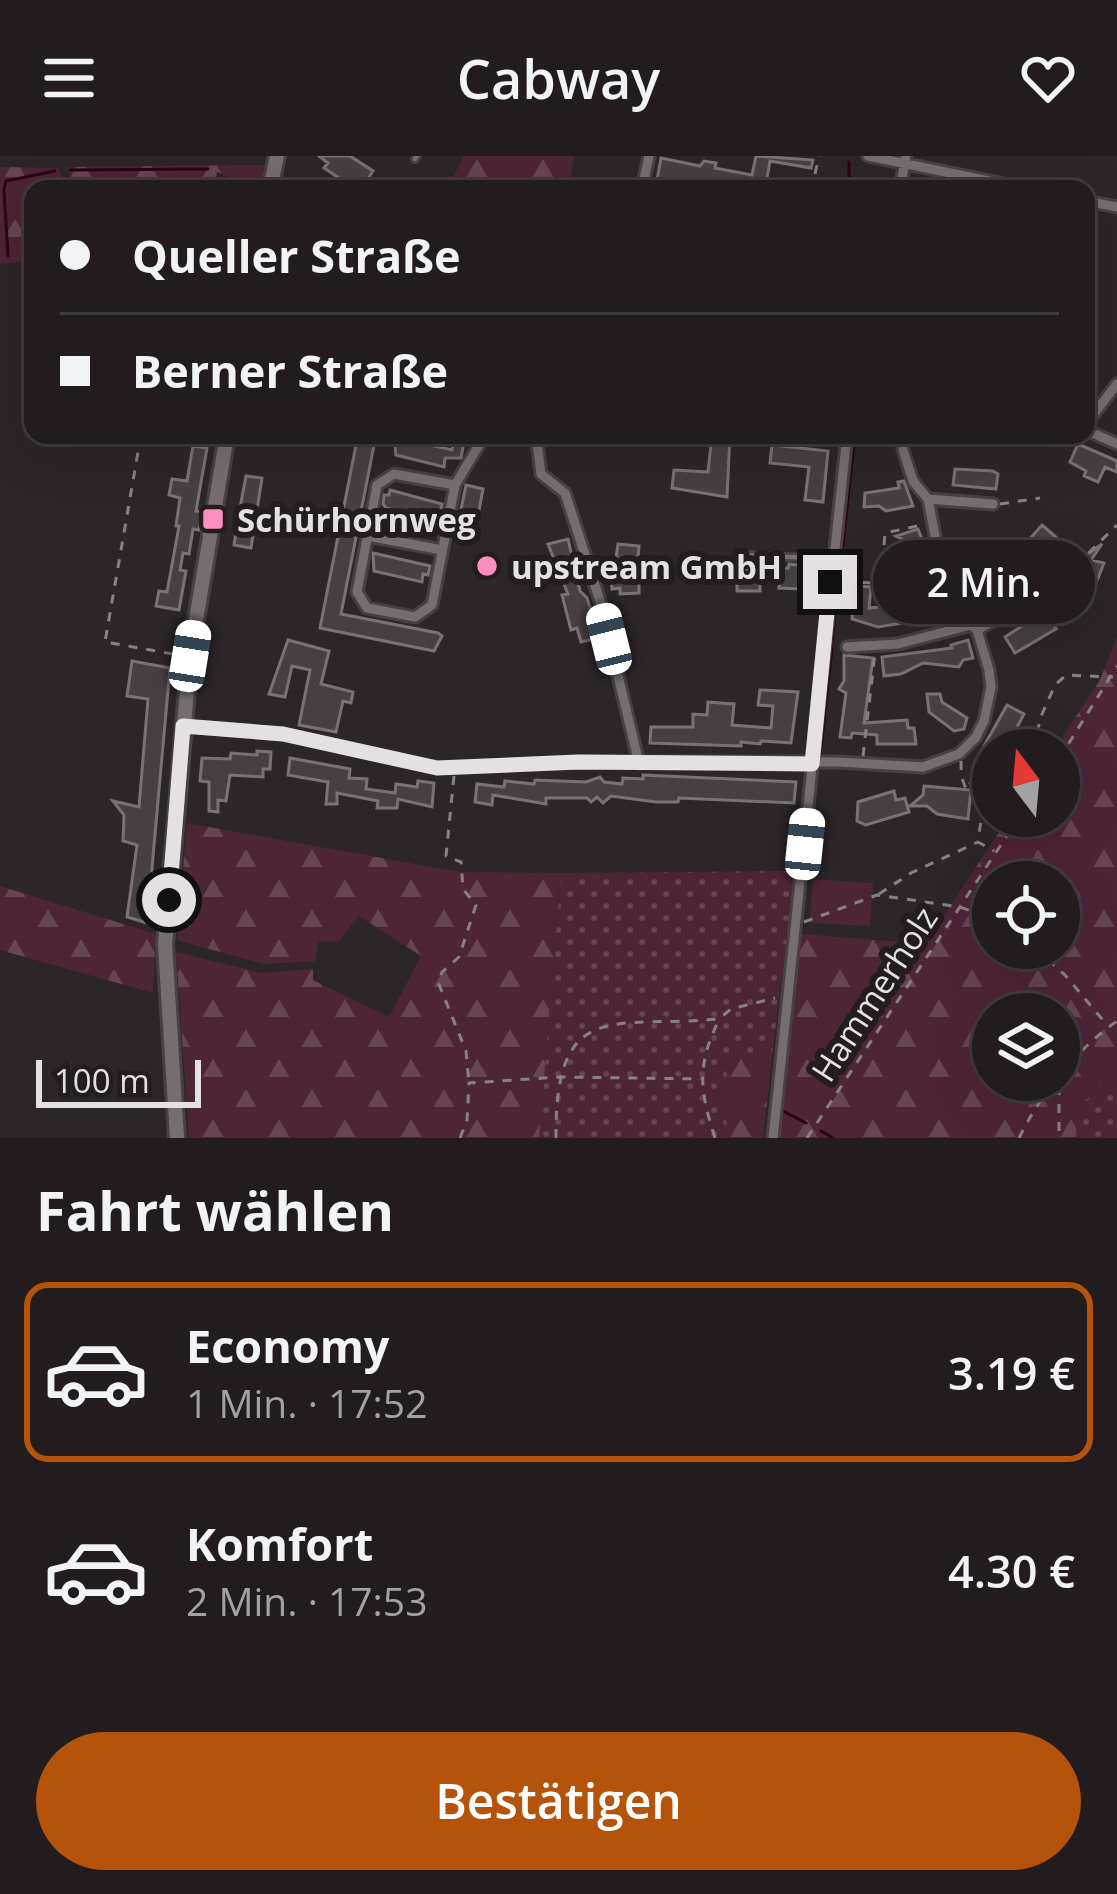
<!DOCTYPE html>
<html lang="de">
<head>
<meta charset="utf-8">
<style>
	:root { --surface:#221c1f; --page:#2e292c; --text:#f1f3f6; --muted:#a2a1a4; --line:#3f3a3d; --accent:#b45309 }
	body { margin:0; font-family:"Open Sans",sans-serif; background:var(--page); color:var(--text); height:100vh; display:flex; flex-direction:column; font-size:45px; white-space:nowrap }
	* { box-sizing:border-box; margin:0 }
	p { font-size:39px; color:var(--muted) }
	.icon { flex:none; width:66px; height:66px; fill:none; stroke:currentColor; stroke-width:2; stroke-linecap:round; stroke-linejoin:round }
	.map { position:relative; height:982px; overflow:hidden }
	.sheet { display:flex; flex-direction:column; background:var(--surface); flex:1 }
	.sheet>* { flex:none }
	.guide { position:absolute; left:24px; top:24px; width:1071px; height:264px; border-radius:24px; box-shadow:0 12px 48px #0002,0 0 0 3px var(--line); display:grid; align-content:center; height:264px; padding:0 36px; background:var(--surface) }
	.needle { width:78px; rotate:344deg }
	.controls { position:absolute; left:972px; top:573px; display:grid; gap:24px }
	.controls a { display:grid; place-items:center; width:108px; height:108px; border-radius:50%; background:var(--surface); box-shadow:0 12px 48px #0002,0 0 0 3px var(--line); font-size:60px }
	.scale { position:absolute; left:36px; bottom:30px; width:165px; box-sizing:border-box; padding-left:12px; border:6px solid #e5e0e2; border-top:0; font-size:33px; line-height:42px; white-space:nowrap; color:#e5e0e2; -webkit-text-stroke:9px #241d1f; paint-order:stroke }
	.end { position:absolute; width:54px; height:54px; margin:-27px; border:15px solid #e5e0e2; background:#111; box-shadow:0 0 0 6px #111 }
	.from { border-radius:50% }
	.bubble { position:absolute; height:84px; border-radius:42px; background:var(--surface); box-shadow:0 12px 48px #0002,0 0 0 3px var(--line); font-size:39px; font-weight:600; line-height:84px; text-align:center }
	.car { position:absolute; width:36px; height:72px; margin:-36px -18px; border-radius:15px; box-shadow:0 0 9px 3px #0007; background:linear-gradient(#fff 24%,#345 0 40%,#fff 0 76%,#345 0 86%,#fff 0) }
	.guide b { display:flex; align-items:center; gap:42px; height:114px; font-size:45px }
	.guide b+b { border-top:3px solid var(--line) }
	.guide i { width:30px; height:30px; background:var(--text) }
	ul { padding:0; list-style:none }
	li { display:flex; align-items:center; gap:36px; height:180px; margin:0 24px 18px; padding:0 12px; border:6px solid transparent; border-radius:24px }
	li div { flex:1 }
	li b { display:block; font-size:45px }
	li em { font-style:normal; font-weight:600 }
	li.on { border-color:var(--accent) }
	li>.icon { width:108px; height:108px; stroke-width:1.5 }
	h2 { padding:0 36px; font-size:54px; line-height:144px }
	.cta { display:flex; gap:24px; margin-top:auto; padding:24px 36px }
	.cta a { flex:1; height:138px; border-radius:72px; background:var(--accent); color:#fff; font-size:48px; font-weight:600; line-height:138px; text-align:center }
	header { display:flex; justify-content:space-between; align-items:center; height:156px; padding:0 36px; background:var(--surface); font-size:54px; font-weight:600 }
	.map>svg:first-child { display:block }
</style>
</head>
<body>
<header><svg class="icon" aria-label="menu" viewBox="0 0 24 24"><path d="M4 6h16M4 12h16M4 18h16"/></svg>Cabway<svg class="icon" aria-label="heart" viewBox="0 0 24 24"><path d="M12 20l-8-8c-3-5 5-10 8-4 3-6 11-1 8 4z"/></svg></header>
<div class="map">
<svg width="1117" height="982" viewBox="0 0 1117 982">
	<defs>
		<pattern id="grass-dots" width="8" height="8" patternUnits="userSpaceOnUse" patternTransform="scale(3)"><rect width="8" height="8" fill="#4e2437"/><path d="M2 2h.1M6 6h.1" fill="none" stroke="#674454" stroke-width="1.8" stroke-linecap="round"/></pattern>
		<pattern id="forest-firs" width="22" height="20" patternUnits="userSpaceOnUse" patternTransform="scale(3)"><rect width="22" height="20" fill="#4e2437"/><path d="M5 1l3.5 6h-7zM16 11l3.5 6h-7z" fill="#674454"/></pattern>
	</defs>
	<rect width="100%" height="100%" fill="#2d2629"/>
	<path fill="url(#grass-dots)" d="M 795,715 L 772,900 L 724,901 L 728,922 L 715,922 L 731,982 L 539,982 L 561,717 Z
		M 1117,916 L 1117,982 L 1075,982 L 1080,949 Z"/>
	<path fill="url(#forest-firs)" fill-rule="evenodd" d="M 464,0 L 574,0 L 569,33 L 447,33 Z
		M 266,9 L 261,33 L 217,16 L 214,33 L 77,33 L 66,11 Z
		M 0,11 L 58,12 L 67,33 L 33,33 L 33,104 L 0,108 Z
		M 1117,480 L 1117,916 L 1080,949 L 1075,982 L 778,982 L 801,778 L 925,788 L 1010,660 L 1059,660 L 1059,594 L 1054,594 L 1100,524 ZM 1059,726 L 1059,792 L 993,792 L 993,726 ZM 1059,858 L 1059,924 L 993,924 L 993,858 Z
		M 187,667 L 459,716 L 561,717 L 539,982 L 189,982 L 176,796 L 261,817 L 313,813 L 313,824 L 389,861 L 421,800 L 359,760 L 339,785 L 318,786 L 315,805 L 263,808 L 177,784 Z
		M 0,730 L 156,778 L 153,837 L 0,794 Z
		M 724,900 L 772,900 L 763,982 L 731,982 L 714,921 L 727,921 Z"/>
	<path fill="#4e2437" d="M 813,723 L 873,727 L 870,770 L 810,767 Z"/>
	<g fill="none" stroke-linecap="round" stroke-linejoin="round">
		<path stroke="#290417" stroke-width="3" d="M 70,14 L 208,13
			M 4,33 L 6,25 L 55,15
			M 849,33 L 849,6
			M 4,35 L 8,100
			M 832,488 L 855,279
			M 821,592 L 832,492
			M 783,837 L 799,677
			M 776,900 L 782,845
			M 771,954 L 776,904
			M 783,955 L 806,967
			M 821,975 L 833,982"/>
	</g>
	<path fill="#474043" stroke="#7a7174" stroke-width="3" d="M 319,0 L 350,0 L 373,15 L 361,33 L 355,33 L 324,12 L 328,7 Z
		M 756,0 L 813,4 L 811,12 L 770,5 L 767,22 L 802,29 L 801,33 L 703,33 L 657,24 L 661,2 L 700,10 L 704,5 L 716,7 L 715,12 L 752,19 Z
		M 358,279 L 376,279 L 341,458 L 438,477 L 442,480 L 434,495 L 320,472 Z
		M 712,279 L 730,279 L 727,341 L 672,332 L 674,314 L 708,316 Z
		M 394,281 L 452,294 L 454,284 L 464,286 L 461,302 L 445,302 L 444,311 L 396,299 Z
		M 1078,288 L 1117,305 L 1117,316 L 1105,311 L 1098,326 L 1084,320 L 1086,315 L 1070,306 Z
		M 772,289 L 828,295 L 823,346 L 805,344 L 809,311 L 770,307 Z
		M 193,290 L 207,292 L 196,355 L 202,356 L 199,374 L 193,373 L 189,398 L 183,397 L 180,414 L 186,415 L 179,454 L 156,450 L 159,435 L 167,436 L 179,370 L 176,370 L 180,342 L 169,339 L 172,323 L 187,325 Z
		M 955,313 L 993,315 L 998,318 L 996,333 L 953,329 Z
		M 246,320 L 262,322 L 251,392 L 234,389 L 236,376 L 242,377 L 245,358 L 239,357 Z
		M 904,325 L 913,350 L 886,355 L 879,350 L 864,351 L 865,337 L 899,332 L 898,326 Z
		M 466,329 L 483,333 L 474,381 L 456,378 Z
		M 390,334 L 442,348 L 440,357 L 435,356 L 434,363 L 386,352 L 383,348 L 384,339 L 389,339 Z
		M 1042,369 L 1081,403 L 1102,388 L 1091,404 L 1104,407 L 1094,432 L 1077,425 L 1079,413 L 1061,413 L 1027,386 Z
		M 918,373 L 943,437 L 944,460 L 878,471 L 852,463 L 855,430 L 871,431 L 869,452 L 890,450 L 889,446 L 899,445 L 899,450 L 932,445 L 929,425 L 919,426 L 912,401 L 904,392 L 908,386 L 896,380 Z
		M 568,383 L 580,435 L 587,442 L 598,477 L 598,482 L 581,486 L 577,472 L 571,474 L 562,439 L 568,438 L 548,388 Z
		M 969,387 L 990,441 L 973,447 L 956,400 L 958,391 Z
		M 618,388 L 639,390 L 637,412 L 655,412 L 655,421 L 639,422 L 639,437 L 620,438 L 620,432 L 612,433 L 611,420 L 622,419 L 623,402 L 616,402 Z
		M 373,397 L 430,410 L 428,419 L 423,418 L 422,426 L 374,415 Z
		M 789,408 L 813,411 L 811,426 L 802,425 L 801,433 L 779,432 L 780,425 L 760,424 L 760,435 L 737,435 L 737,415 L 788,412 Z
		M 1045,455 L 1056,473 L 1015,497 L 1005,481 Z
		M 288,484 L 329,495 L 321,528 L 353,536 L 351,547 L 343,545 L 336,576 L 299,569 L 310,514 L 292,510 L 285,541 L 269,538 Z
		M 968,484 L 973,502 L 963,504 L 959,511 L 923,507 L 901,518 L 884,520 L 882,501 L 952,492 L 951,489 Z
		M 844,499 L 873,502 L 864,567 L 907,564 L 908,572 L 914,572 L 916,588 L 877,588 L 877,579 L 852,577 L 851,582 L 840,581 L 846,537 L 839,533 L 844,525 Z
		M 132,505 L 170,512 L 147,767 L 127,761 L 137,689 L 123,685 L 124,659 L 113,645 L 139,651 L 148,543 L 127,540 Z
		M 760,534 L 798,536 L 791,587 L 761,585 L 760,588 L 741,586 L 741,590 L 650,587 L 651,571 L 693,571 L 693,558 L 707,559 L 708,546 L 734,548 L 732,569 L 771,572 L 773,550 L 758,549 Z
		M 927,538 L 940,538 L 942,546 L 967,562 L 964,573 L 954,575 L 929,556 Z
		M 1007,549 L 1024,558 L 1005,594 L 993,594 L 991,634 L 970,627 L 980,597 Z
		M 257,595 L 271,596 L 270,613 L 263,613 L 263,621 L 230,619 L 226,645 L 218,644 L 218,656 L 209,655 L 209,626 L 200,625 L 202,602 L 230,603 L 231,597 L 257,599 Z
		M 290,602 L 350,613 L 349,622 L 367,623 L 366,633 L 395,637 L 396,628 L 417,631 L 418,625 L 434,627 L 432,651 L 398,643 L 397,652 L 377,652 L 378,645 L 337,637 L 337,648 L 326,648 L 328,626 L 288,619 Z
		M 643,619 L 796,626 L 794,647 L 679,642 L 678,646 L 656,646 L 611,640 L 603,647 L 597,641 L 591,646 L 587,642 L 546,642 L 546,648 L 493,639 L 492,649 L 475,646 L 477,628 L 504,631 L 505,625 L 534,628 L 535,624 L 586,626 L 600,621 L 604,626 L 622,628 L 623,622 L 643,623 Z
		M 924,630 L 971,634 L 968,663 L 937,658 L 927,650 L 910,650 L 923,639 Z
		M 894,635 L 896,644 L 905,642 L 909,656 L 866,669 L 857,665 L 858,646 Z"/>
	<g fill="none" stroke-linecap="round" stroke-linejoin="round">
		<defs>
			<path id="lane" d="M 415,3 L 417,0
				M 721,414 L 746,399 L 832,403"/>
			<path id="street" d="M 868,0 L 1028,33
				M 642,33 L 649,0
				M 900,33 L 906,0
				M 1086,45 L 1117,51
				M 1086,268 L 1117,228
				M 1086,274 L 1117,288
				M 536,279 L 541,318 L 565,337 L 600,445 L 639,607
				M 455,329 L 394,318 L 377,329 L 357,436 L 367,452 L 415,461 L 432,449 L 455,329 L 485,279
				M 928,343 L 993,348
				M 368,380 L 442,394
				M 977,474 L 1054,430
				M 847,491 L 898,488 L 971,469
				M 183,570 L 283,578 L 437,612 L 578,606 L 838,606 L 923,611 L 959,598 L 976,581 L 984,565 L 991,531 L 989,514 L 977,474 L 971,469 L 942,416 L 928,343 L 913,325 L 903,294
				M 773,982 L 847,279"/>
			<path id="secondary" d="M 270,33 L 277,0
				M 177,982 L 165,788 L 190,500 L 227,279"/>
		</defs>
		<use href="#lane" stroke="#484144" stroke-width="10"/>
		<use href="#street" stroke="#484144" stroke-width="15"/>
		<use href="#secondary" stroke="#484144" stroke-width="20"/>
		<path stroke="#878183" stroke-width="3" stroke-dasharray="9 9" stroke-linecap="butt" d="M 815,18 L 819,0
			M 141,279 L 105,486 L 179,499
			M 1000,348 L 1040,342
			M 1063,422 L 1117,369
			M 881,425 L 885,377 L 922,369
			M 843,426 L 880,427 L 879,443 L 918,440 L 941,433
			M 1032,594 L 1042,558 L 1055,529 L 1066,519 L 1113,521
			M 863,600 L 875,497
			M 1059,603 L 1117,510
			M 961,605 C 961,626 964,637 983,647 L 993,647
			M 454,620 L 446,700 L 461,706 L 463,733 L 476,749 L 459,801 L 442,816 L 438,826 L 466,895 L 469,927
			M 983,649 L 978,686 L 994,695
			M 879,738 L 911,717 L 978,686
			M 804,766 L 877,739 L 960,751 L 993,763
			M 1034,792 L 1065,819 L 1107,869
			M 1059,930 L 1059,982
			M 460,982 L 467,964 L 469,927 L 560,921 L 701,923
			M 556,982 C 555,840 614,873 719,863 L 731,853 L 775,842
			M 715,982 C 700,935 696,910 719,864
			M 807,982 L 1020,660
			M 1019,982 C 1040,939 1077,893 1117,865"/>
		<use href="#lane" stroke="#766d70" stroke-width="4.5"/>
		<use href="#street" stroke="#766d70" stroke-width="9"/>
		<use href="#secondary" stroke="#766d70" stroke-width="14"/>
	</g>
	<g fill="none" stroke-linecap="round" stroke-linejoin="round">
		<path stroke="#e5e0e2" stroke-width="15" d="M 169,744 L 183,570 L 283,578 L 437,612 L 578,606 L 812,608 L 830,426"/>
	</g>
	<g fill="#fd8ec0" stroke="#241d1f" stroke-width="4.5">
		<rect x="201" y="351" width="24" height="24" rx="6"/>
		<circle cx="487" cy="410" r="12"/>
	</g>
	<g text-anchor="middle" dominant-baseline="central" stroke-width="12" stroke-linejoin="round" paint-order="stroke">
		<g font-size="33" font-weight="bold" fill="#e5e0e2" stroke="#241d1f" text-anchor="start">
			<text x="237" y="363">Schürhornweg</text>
			<text x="511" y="410">upstream GmbH</text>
		</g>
		<g font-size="33" fill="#e5e0e2" stroke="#241d1f">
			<text transform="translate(874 838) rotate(-57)">Hammerholz</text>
		</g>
	</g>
</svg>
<div class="controls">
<a><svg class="needle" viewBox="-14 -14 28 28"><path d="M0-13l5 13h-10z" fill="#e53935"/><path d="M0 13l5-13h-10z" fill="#a2a1a4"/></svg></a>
<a><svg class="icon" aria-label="locate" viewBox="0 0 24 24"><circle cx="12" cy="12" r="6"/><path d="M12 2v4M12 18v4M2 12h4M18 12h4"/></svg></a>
<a><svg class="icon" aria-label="layers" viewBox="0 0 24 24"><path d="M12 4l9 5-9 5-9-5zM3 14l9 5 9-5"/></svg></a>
</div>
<div class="scale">100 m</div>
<i class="end from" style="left:169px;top:744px"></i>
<i class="end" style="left:830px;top:426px"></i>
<div class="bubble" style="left:873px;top:384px;width:222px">2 Min.</div>
<i class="car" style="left:609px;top:483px;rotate:346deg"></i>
<i class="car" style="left:190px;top:500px;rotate:9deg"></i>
<i class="car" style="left:805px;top:688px;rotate:6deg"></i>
<div class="guide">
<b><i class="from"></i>Queller Straße</b>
<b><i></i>Berner Straße</b>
</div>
</div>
<section class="sheet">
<h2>Fahrt wählen</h2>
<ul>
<li class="on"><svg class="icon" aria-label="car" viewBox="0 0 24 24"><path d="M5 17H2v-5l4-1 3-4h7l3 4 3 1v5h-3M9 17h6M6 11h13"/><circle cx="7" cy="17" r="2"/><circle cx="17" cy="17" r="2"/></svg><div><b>Economy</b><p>1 Min. · 17:52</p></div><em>3.19 €</em></li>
<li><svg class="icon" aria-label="car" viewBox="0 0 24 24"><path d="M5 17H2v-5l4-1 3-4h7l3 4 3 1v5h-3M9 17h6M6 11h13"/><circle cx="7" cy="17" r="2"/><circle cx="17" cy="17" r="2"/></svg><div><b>Komfort</b><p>2 Min. · 17:53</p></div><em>4.30 €</em></li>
</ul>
<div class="cta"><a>Bestätigen</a></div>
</section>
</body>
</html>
